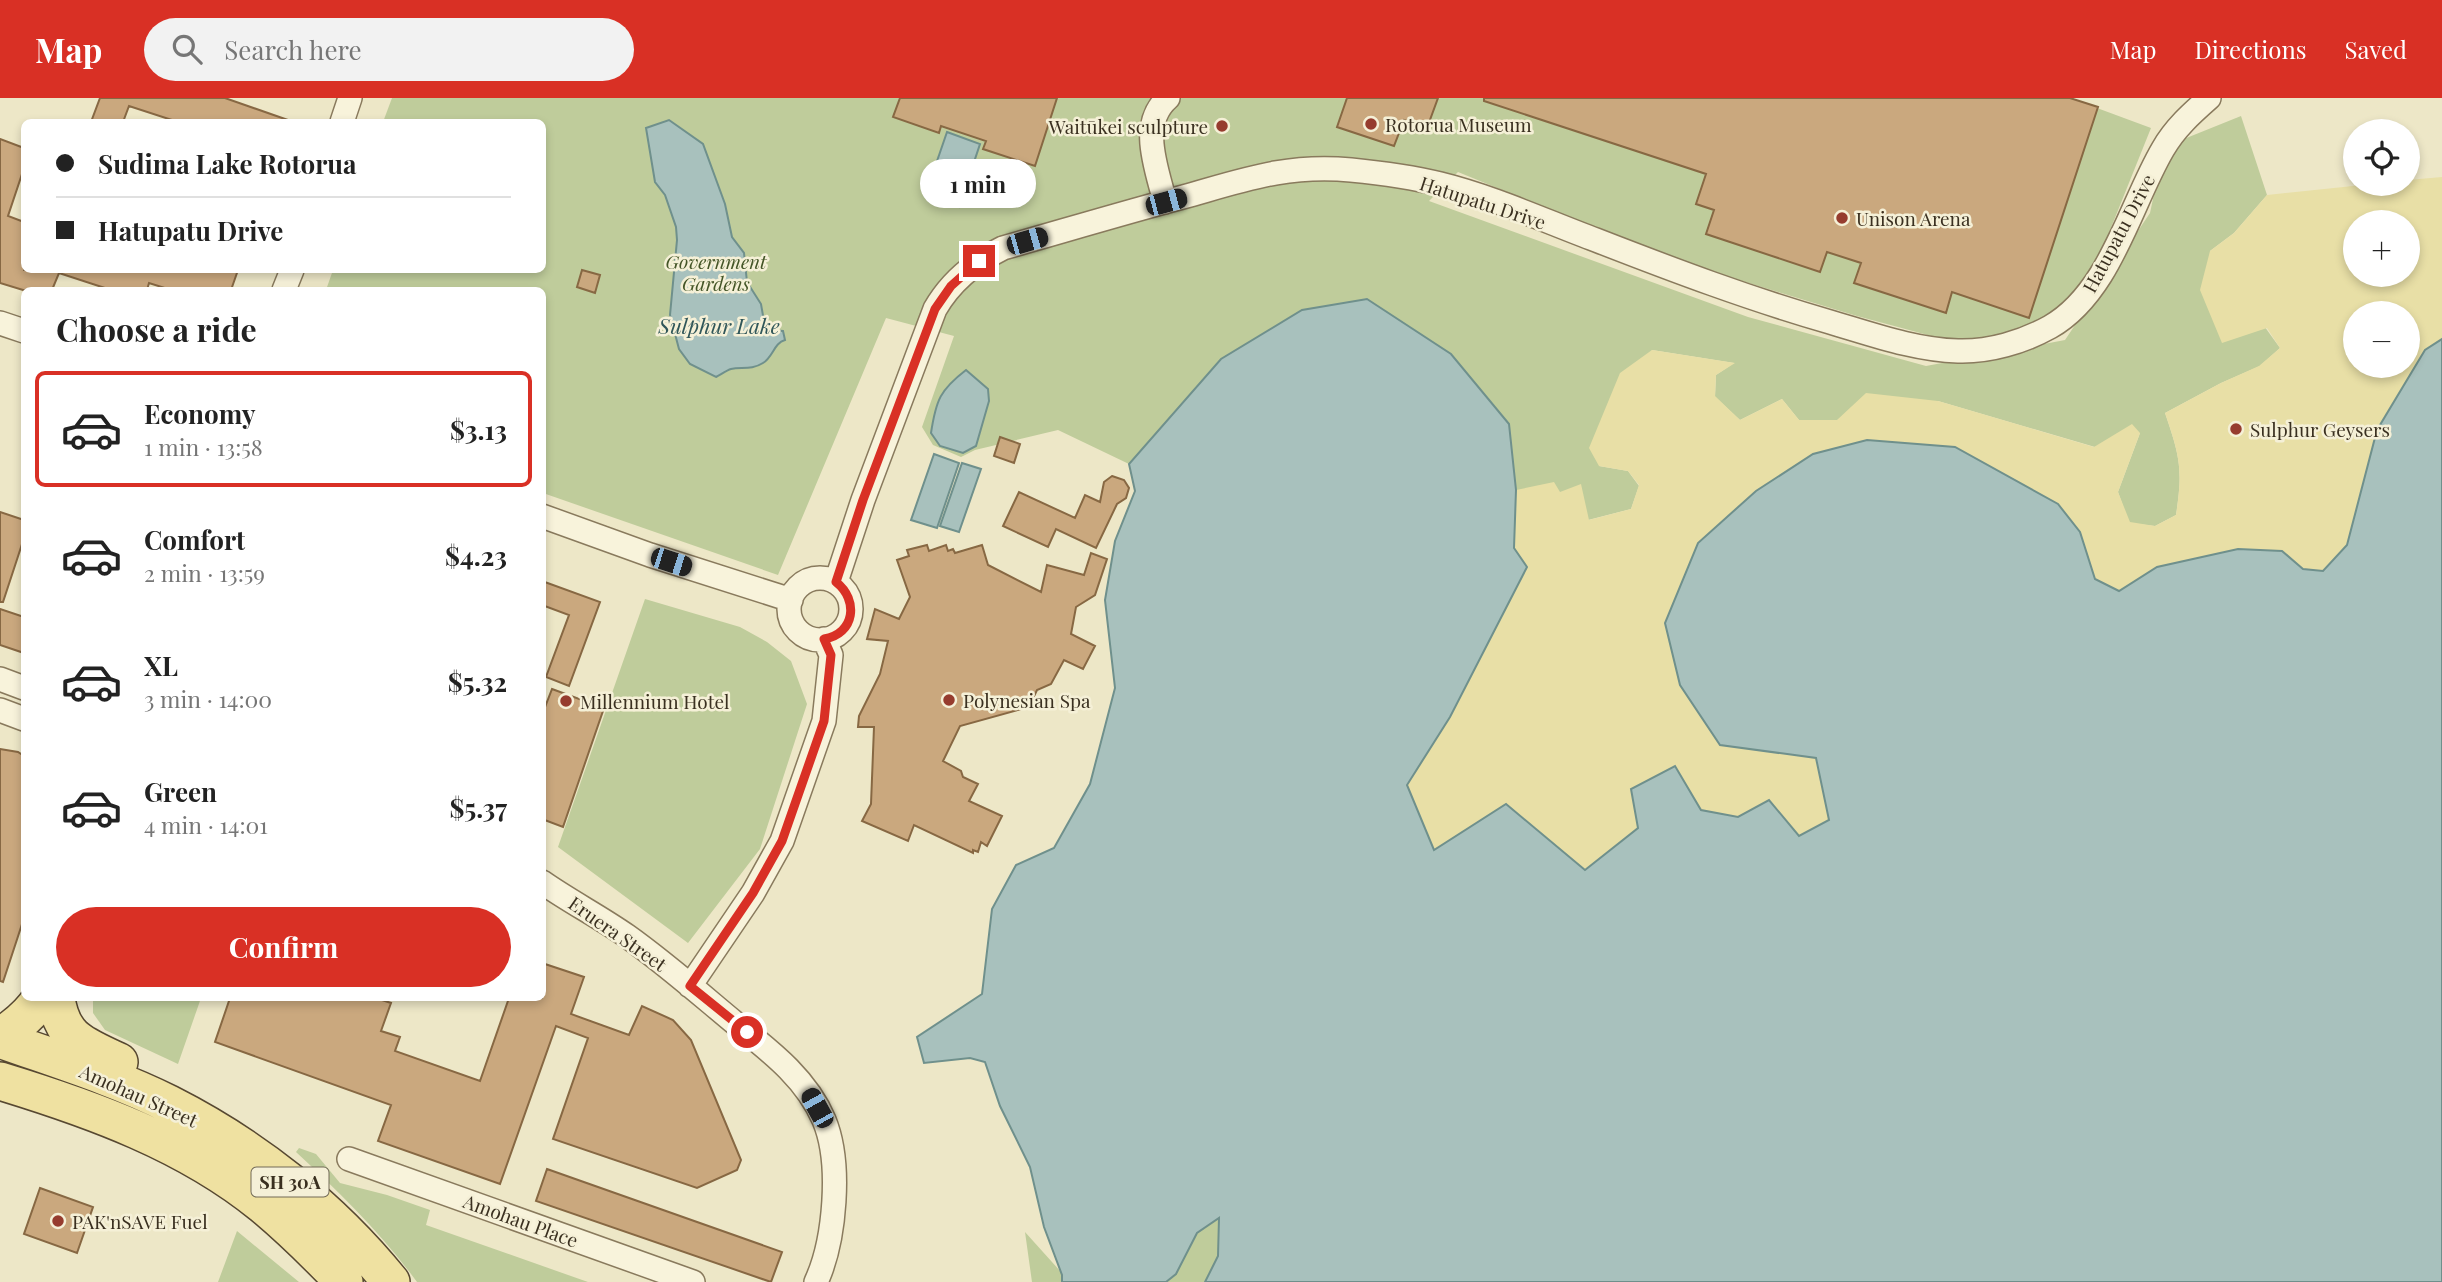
<!DOCTYPE html>
<html lang="en">
<head>
<meta charset="utf-8">
<style>
	:root { --surface:#fff; --page:#f2f2f2; --text:#222; --muted:#767676; --line:#e0e0e0; --accent:#d93025 }
	body { margin:0; font-family:"Playfair Display",serif; background:var(--page); color:var(--text); height:100vh; display:flex; flex-direction:column; font-size:26px; white-space:nowrap }
	* { box-sizing:border-box; margin:0 }
	p { font-size:23px; color:var(--muted) }
	.icon { flex:none; width:38px; height:38px; fill:none; stroke:currentColor; stroke-width:2; stroke-linecap:round; stroke-linejoin:round }
	.map { position:relative; flex:1; overflow:hidden }
	.drawer { position:absolute; left:21px; top:189px; width:525px; height:714px; display:flex; flex-direction:column; background:var(--surface); border-radius:10px; box-shadow:0 4px 10px #0003 }
	.drawer>* { flex:none }
	.hud { position:absolute; left:21px; top:21px; width:525px; height:154px; border-radius:10px; box-shadow:0 4px 10px #0003; display:grid; align-content:center; height:154px; padding:0 35px; background:var(--surface) }
	.controls { position:absolute; left:2343px; top:21px; display:grid; gap:14px }
	.controls a { display:grid; place-items:center; width:77px; height:77px; border-radius:50%; background:var(--surface); box-shadow:0 4px 10px #0003; font-size:35px }
	.end { position:absolute; width:32px; height:32px; margin:-16px; border:9px solid #d93025; background:#fff; box-shadow:0 0 0 4px #fff }
	.from { border-radius:50% }
	.bubble { position:absolute; height:49px; border-radius:24px; background:var(--surface); box-shadow:0 4px 10px #0003; font-size:23px; font-weight:700; line-height:49px; text-align:center }
	.car { position:absolute; width:21px; height:42px; margin:-21px -10px; border-radius:9px; box-shadow:0 0 5px 2px #0007; background:linear-gradient(#222 24%,#8ab4d8 0 40%,#222 0 76%,#8ab4d8 0 86%,#222 0) }
	.hud b { display:flex; align-items:center; gap:24px; height:66px; font-size:26px }
	.hud b+b { border-top:2px solid var(--line) }
	.hud i { width:18px; height:18px; background:var(--text) }
	ul { padding:0; list-style:none }
	li { display:flex; align-items:center; gap:21px; height:116px; margin:0 14px 10px; padding:0 21px; border:4px solid transparent; border-radius:10px }
	li div { flex:1 }
	li b { display:block; font-size:26px }
	li em { font-style:normal; font-weight:700 }
	li.current { border-color:var(--accent) }
	li>.icon { width:63px; height:63px; stroke-width:1.5 }
	h2 { padding:0 35px; font-size:32px; line-height:84px }
	.button { display:flex; gap:14px; margin-top:auto; padding:14px 35px }
	.button a { flex:1; height:80px; border-radius:42px; background:var(--accent); color:#fff; font-size:28px; font-weight:700; line-height:80px; text-align:center }
	header { display:flex; align-items:center; gap:42px; box-sizing:border-box; height:98px; padding:0 35px; background:var(--accent); color:#fff }
	header strong { font-size:33px }
	nav { display:flex; gap:38px; margin-inline-start:auto; font-size:24px }
	.search { width:490px; height:63px; background:var(--page); display:flex; align-items:center; gap:18px; box-sizing:border-box; padding:0 24px; border-radius:38px; color:var(--muted); font-size:26px }
	.map>svg:first-child { display:block }
</style>
</head>
<body>
<header>
<strong>Map</strong>
<div class="search"><svg class="icon" aria-label="search" viewBox="0 0 24 24"><circle cx="10" cy="10" r="6"/><path d="M15 15l6 6"/></svg>Search here</div>
<nav><a>Map</a><a>Directions</a><a>Saved</a></nav>
</header>
<div class="map">
<svg width="2442" height="1184" viewBox="0 0 2442 1184">
	<rect width="100%" height="100%" fill="#ede7c7"/>
	<path fill="#bfcc9b" d="M 392,0 L 2070,0 L 2151,30 L 2096,167 L 2053,218 L 1996,240 L 1950,243 L 1857,218 L 1676,163 L 1458,74 L 1429,103 L 1748,219 L 1926,268 L 2065,242 L 2150,115 L 2164,49 L 2241,18 L 2267,97 L 2234,135 L 2210,153 L 2280,250 L 2260,268 L 2221,285 L 2165,315 C 2180,359 2183,371 2176,417 L 2155,428 L 2129,425 L 2118,394 L 2140,335 L 2095,349 L 1938,303 L 1837,322 L 1799,322 L 1782,301 L 1740,322 L 1715,299 L 1716,277 L 1734,265 L 1652,252 L 1599,368 L 1628,373 L 1639,388 L 1631,411 L 1588,422 L 1514,450 L 2157,469 L 2442,241 L 2442,1184 L 1032,1184 L 1025,1134 L 1061,1174 L 1044,1129 L 1030,1069 L 1000,1008 L 985,964 L 970,960 L 924,965 L 917,939 L 982,896 L 992,811 L 1016,767 L 1054,750 L 1090,686 L 1115,590 L 1105,502 L 1115,443 L 1135,393 L 1129,366 L 1058,332 L 975,352 L 961,359 L 933,347 L 922,329 L 954,238 L 886,220 L 778,477 L 543,395 L 542,192 L 326,192 L 333,172 L 542,172 L 542,24 L 383,24 Z
		M 645,501 L 740,529 L 767,544 L 791,563 L 807,606 L 760,751 L 688,845 L 558,749 Z
		M 93,900 L 201,900 L 178,966 L 105,932 L 93,915 Z
		M 299,1050 L 316,1056 L 340,1085 L 387,1097 L 430,1112 L 426,1127 L 588,1184 L 417,1184 C 382,1136 339,1094 296,1054 Z
		M 237,1133 L 299,1184 L 218,1184 Z"/>
	<path fill="#e8dfa6" fill-rule="evenodd" d="M 2442,79 L 2442,241 L 2425,252 L 2377,332 L 2347,447 L 2323,473 L 2303,471 L 2282,453 L 2157,469 L 2119,493 L 2095,481 L 2080,434 L 2058,406 L 1955,349 L 1867,342 L 1813,356 L 1756,393 L 1720,647 L 1817,660 L 1829,722 L 1799,739 L 1738,719 L 1701,712 L 1674,668 L 1638,730 L 1585,772 L 1506,706 L 1434,752 L 1407,687 L 1450,619 L 1514,450 L 1516,392 L 1554,384 L 1560,394 L 1581,386 L 1589,422 L 1631,411 L 1639,387 L 1628,373 L 1599,368 L 1589,350 L 1620,275 L 1652,252 L 1735,265 L 1716,277 L 1715,298 L 1740,322 L 1782,301 L 1799,322 L 1837,322 L 1866,295 L 1938,303 L 2094,349 L 2132,326 L 2140,335 L 2118,394 L 2130,424 L 2155,428 L 2176,417 C 2183,371 2180,359 2165,315 L 2221,285 L 2259,268 L 2280,250 L 2267,230 L 2222,245 L 2200,192 L 2210,153 L 2234,135 L 2267,97 L 2372,86 L 2408,86 L 2408,82 ZM 2356,124 L 2408,124 L 2408,177 L 2356,177 ZM 2356,215 L 2408,215 L 2408,268 L 2356,268 Z"/>
	<path fill="#a8c1bd" stroke="#6f908c" stroke-width="2" d="M 669,22 L 703,46 L 725,106 L 732,139 L 744,155 L 747,184 L 761,206 L 765,229 L 768,232 L 783,233 L 785,242 C 774,245 773,259 763,265 C 752,272 742,269 731,271 C 727,272 720,277 716,279 L 690,266 L 679,251 L 670,217 L 677,142 L 676,129 L 665,97 L 655,84 L 646,30 Z
		M 947,34 L 980,46 L 959,109 L 925,98 Z
		M 1367,201 L 1451,256 L 1509,326 L 1516,392 L 1514,450 L 1527,469 L 1450,619 L 1407,687 L 1434,752 L 1506,706 L 1585,772 L 1638,730 L 1631,691 L 1675,668 L 1701,712 L 1738,719 L 1769,702 L 1799,738 L 1829,722 L 1816,660 L 1720,647 L 1680,587 L 1665,525 L 1698,445 L 1756,393 L 1813,356 L 1867,342 L 1955,349 L 2058,406 L 2080,434 L 2095,481 L 2119,493 L 2157,469 L 2238,451 L 2282,453 L 2303,471 L 2323,473 L 2347,447 L 2377,332 L 2425,252 L 2442,241 L 2442,1184 L 1205,1184 L 1218,1158 L 1219,1120 L 1197,1135 L 1176,1176 L 1166,1184 L 1062,1184 L 1062,1177 L 1044,1129 L 1030,1069 L 1000,1008 L 985,964 L 970,960 L 924,965 L 917,939 L 982,896 L 992,811 L 1016,767 L 1054,750 L 1090,686 L 1115,590 L 1105,502 L 1115,443 L 1135,393 L 1129,366 L 1221,261 L 1302,212 Z
		M 966,272 L 988,291 L 989,303 L 976,348 L 963,355 L 940,348 L 931,335 C 936,302 940,292 966,272 Z
		M 934,356 L 959,365 L 937,430 L 911,422 Z
		M 962,365 L 981,371 L 959,434 L 940,428 Z"/>
	<path fill="#caa87e" stroke="#876843" stroke-width="2" d="M 100,0 L 225,0 L 288,22 L 288,24 L 178,24 L 129,8 L 123,24 L 91,24 Z
		M 900,0 L 1057,0 L 1035,68 L 983,51 L 986,43 L 941,28 L 939,35 L 893,19 Z
		M 1347,0 L 1438,0 L 1427,30 L 1404,22 L 1394,48 L 1337,29 Z
		M 1484,0 L 2070,0 L 2098,9 L 2029,220 L 1952,194 L 1946,215 L 1854,185 L 1861,165 L 1827,154 L 1820,174 L 1706,136 L 1714,112 L 1696,106 L 1706,76 L 1484,3 Z
		M 0,41 L 24,50 L 24,70 L 8,118 L 24,124 L 24,172 L 238,172 L 231,192 L 171,192 L 149,185 L 147,192 L 111,192 L 59,175 L 52,192 L 23,192 L 0,185 Z
		M 582,172 L 600,177 L 595,195 L 577,189 Z
		M 1000,339 L 1020,346 L 1014,365 L 994,358 Z
		M 1112,378 L 1124,382 L 1129,390 L 1126,400 L 1117,406 L 1096,450 L 1056,431 L 1048,449 L 1003,428 L 1019,394 L 1075,420 L 1085,397 L 1100,404 L 1104,384 Z
		M 0,414 L 24,422 L 24,440 L 3,504 L 0,504 Z
		M 927,447 L 929,453 L 946,447 L 948,453 L 953,451 L 955,455 L 982,447 L 988,467 L 1041,494 L 1047,467 L 1084,477 L 1091,455 L 1107,461 L 1095,497 L 1076,509 L 1071,536 L 1095,548 L 1083,571 L 1064,562 L 1051,586 L 1037,592 L 1029,609 L 960,628 L 943,663 L 961,673 L 963,679 L 978,686 L 969,703 L 1002,718 L 987,748 L 981,744 L 978,754 L 973,752 L 973,755 L 914,727 L 908,743 L 862,723 L 871,706 L 874,629 L 858,629 L 859,618 L 880,576 L 888,543 L 867,541 L 875,511 L 899,521 L 910,499 L 897,462 L 909,458 L 907,452 Z
		M 542,483 L 600,504 L 569,588 L 546,579 L 569,517 L 542,507 Z
		M 0,511 L 24,519 L 24,555 L 0,547 Z
		M 552,591 L 604,610 L 563,729 L 542,721 L 542,617 Z
		M 0,651 L 18,654 L 24,658 L 24,820 L 3,884 L 0,883 Z
		M 542,865 L 584,879 L 571,916 L 629,937 L 642,908 L 673,922 L 691,942 L 741,1062 L 737,1072 L 697,1090 L 553,1041 L 588,940 L 556,928 L 500,1086 L 378,1043 L 391,1007 L 215,944 L 230,900 L 376,900 L 391,905 L 381,933 L 400,939 L 395,953 L 480,983 L 509,900 L 542,900 Z
		M 547,1071 L 782,1154 L 771,1184 L 536,1103 Z
		M 40,1090 L 93,1109 L 77,1155 L 24,1136 Z"/>
	<g fill="none" stroke-linecap="round" stroke-linejoin="round">
		<defs>
			<path id="street" d="M 342,24 L 350,0
				M 1165,104 C 1157,71 1138,26 1168,0
				M 284,192 L 292,172
				M 0,225 L 24,233
				M 542,418 L 650,457 L 791,502
				M789 511a31 31 0 1 1 62 0a31 31 0 1 1-62 0Z
				M 836,484 L 863,402 L 935,211 C 951,183 975,164 1003,150 C 1063,133 1123,115 1183,99 C 1244,82 1286,66 1351,72 C 1381,75 1411,79 1440,86 C 1493,99 1545,123 1596,142 C 1673,172 1750,201 1830,224 C 1871,236 1915,252 1958,253 C 1989,254 2023,244 2050,229 C 2110,195 2130,107 2163,51 C 2175,30 2192,15 2209,0
				M 0,581 L 24,590
				M 0,612 L 24,621
				M 542,784 C 569,803 600,819 627,838 C 665,865 700,896 735,925 C 770,953 806,980 824,1022 C 842,1065 835,1143 816,1184
				M 690,888 L 753,795 L 782,743 L 824,623 L 831,557 L 824,541
				M 349,1061 L 693,1184"/>
			<path id="primary" d="M 56,900 C 62,942 84,947 119,964
				M 0,939 C 15,929 32,915 41,900
				M 0,941 C 56,961 115,979 169,1006 C 254,1049 331,1110 391,1184
				M 0,983 C 92,1011 187,1045 263,1107 C 292,1131 318,1157 344,1184"/>
		</defs>
		<use href="#street" stroke="#897a5d" stroke-width="26"/>
		<use href="#primary" stroke="#574831" stroke-width="40"/>
		<use href="#street" stroke="#f8f3db" stroke-width="23"/>
		<use href="#primary" stroke="#efe1a1" stroke-width="37"/>
	</g>
	<g fill="none" stroke-linecap="round" stroke-linejoin="round">
		<path stroke="#d93025" stroke-width="9" d="M 747,934 L 690,888 L 753,795 L 782,743 L 824,623 L 831,557 L 824,541 C 855,536 859,502 836,484 L 863,402 L 935,211 L 951,188 L 979,163"/>
	</g>
	<g fill="#963c2e" stroke="#f5f0d7" stroke-width="2.5">
		<circle cx="1371" cy="26" r="7"/>
		<circle cx="1222" cy="28" r="7"/>
		<circle cx="1842" cy="120" r="7"/>
		<circle cx="2236" cy="331" r="7"/>
		<circle cx="949" cy="602" r="7"/>
		<circle cx="566" cy="603" r="7"/>
		<circle cx="58" cy="1123" r="7"/>
	</g>
	<g text-anchor="middle" dominant-baseline="central" stroke-width="5" stroke-linejoin="round" paint-order="stroke">
		<rect fill="#f5f0d7" stroke="#726a57" stroke-width="2" x="251.5" y="1069.5" width="77" height="29" rx="5"/>
		<g font-size="18" font-weight="bold" fill="#3a3020">
			<text x="290" y="1084">SH 30A</text>
		</g>
		<g font-size="19" fill="#3a3020" stroke="#f5f0d7" text-anchor="start">
			<text x="1385" y="26">Rotorua Museum</text>
			<text x="1208" y="28" text-anchor="end">Waitūkei sculpture</text>
			<text x="1856" y="120">Unison Arena</text>
			<text x="2250" y="331">Sulphur Geysers</text>
			<text x="963" y="602">Polynesian Spa</text>
			<text x="580" y="603">Millennium Hotel</text>
			<text x="72" y="1123">PAK'nSAVE Fuel</text>
		</g>
		<g font-size="19" fill="#3a3020" stroke="#f5f0d7">
			<text transform="translate(1483 104) rotate(18)">Hatupatu Drive</text>
			<text transform="translate(2118 135) rotate(-62)">Hatupatu Drive</text>
			<text transform="translate(618 835) rotate(35)">Eruera Street</text>
			<text transform="translate(139 997) rotate(24)">Amohau Street</text>
			<text transform="translate(521 1122) rotate(20)">Amohau Place</text>
		</g>
		<g font-size="19" font-style="italic" fill="#445527" stroke="#f5f0d7">
			<text x="716" y="163">Government<tspan x="716" dy="22">Gardens</tspan></text>
		</g>
		<g font-size="21" font-style="italic" fill="#305659" stroke="#f5f0d7">
			<text x="719" y="227">Sulphur Lake</text>
		</g>
	</g>
</svg>
<div class="controls">
<a><svg class="icon" aria-label="locate" viewBox="0 0 24 24"><circle cx="12" cy="12" r="6"/><path d="M12 2v4M12 18v4M2 12h4M18 12h4"/></svg></a>
<a>+</a>
<a>−</a>
</div>
<i class="end from" style="left:747px;top:934px"></i>
<i class="end" style="left:979px;top:163px"></i>
<div class="bubble" style="left:920px;top:61px;width:116px">1 min</div>
<i class="car" style="left:1166px;top:104px;rotate:75deg"></i>
<i class="car" style="left:1027px;top:143px;rotate:74deg"></i>
<i class="car" style="left:671px;top:464px;rotate:108deg"></i>
<i class="car" style="left:817px;top:1010px;rotate:331deg"></i>
<div class="hud">
<b><i class="from"></i>Sudima Lake Rotorua</b>
<b><i></i>Hatupatu Drive</b>
</div>
<section class="drawer">
<h2>Choose a ride</h2>
<ul>
<li class="current"><svg class="icon" aria-label="car" viewBox="0 0 24 24"><path d="M5 17H2v-5l4-1 3-4h7l3 4 3 1v5h-3M9 17h6M6 11h13"/><circle cx="7" cy="17" r="2"/><circle cx="17" cy="17" r="2"/></svg><div><b>Economy</b><p>1 min · 13:58</p></div><em>$3.13</em></li>
<li><svg class="icon" aria-label="car" viewBox="0 0 24 24"><path d="M5 17H2v-5l4-1 3-4h7l3 4 3 1v5h-3M9 17h6M6 11h13"/><circle cx="7" cy="17" r="2"/><circle cx="17" cy="17" r="2"/></svg><div><b>Comfort</b><p>2 min · 13:59</p></div><em>$4.23</em></li>
<li><svg class="icon" aria-label="car" viewBox="0 0 24 24"><path d="M5 17H2v-5l4-1 3-4h7l3 4 3 1v5h-3M9 17h6M6 11h13"/><circle cx="7" cy="17" r="2"/><circle cx="17" cy="17" r="2"/></svg><div><b>XL</b><p>3 min · 14:00</p></div><em>$5.32</em></li>
<li><svg class="icon" aria-label="car" viewBox="0 0 24 24"><path d="M5 17H2v-5l4-1 3-4h7l3 4 3 1v5h-3M9 17h6M6 11h13"/><circle cx="7" cy="17" r="2"/><circle cx="17" cy="17" r="2"/></svg><div><b>Green</b><p>4 min · 14:01</p></div><em>$5.37</em></li>
</ul>
<div class="button"><a>Confirm</a></div>
</section>
</div>
</body>
</html>
